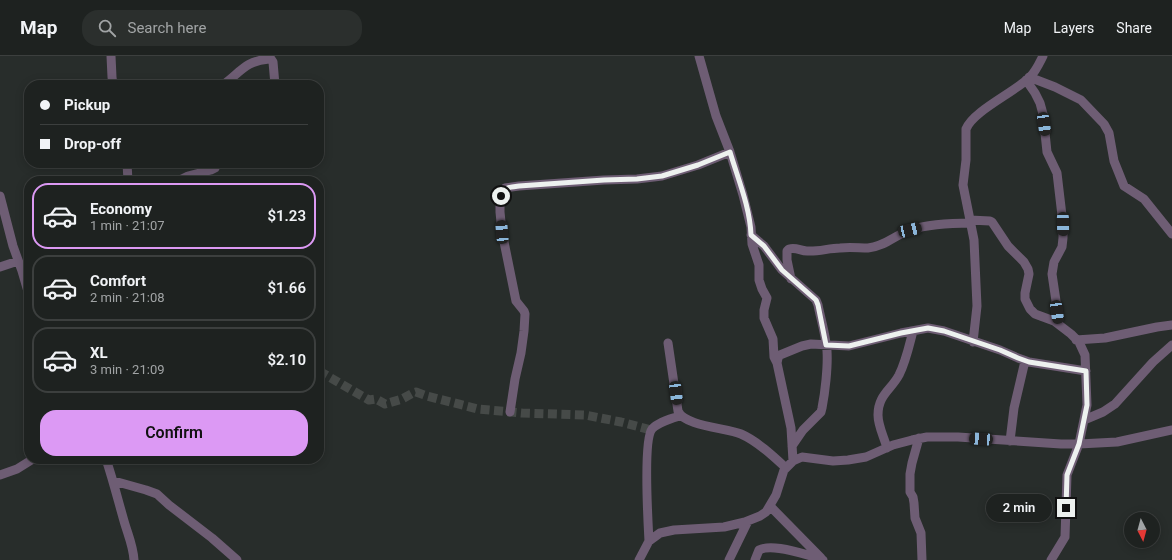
<!DOCTYPE html>
<html lang="en">
<head>
<meta charset="utf-8">
<style>
	:root { --surface:#1e2220; --page:#2b2f2d; --text:#f1f3f6; --muted:#a1a4a5; --line:#3c3f3e; --accent:#dc99f4 }
	body { margin:0; font-family:Roboto,sans-serif; background:var(--page); color:var(--text); height:100vh; display:flex; flex-direction:column; font-size:15px; white-space:nowrap }
	* { box-sizing:border-box; margin:0 }
	p { font-size:13px; color:var(--muted) }
	.icon { flex:none; width:22px; height:22px; fill:none; stroke:currentColor; stroke-width:2; stroke-linecap:round; stroke-linejoin:round }
	.map { position:relative; flex:1; overflow:hidden }
	.details { position:absolute; left:24px; top:120px; width:300px; height:288px; display:flex; flex-direction:column; background:var(--surface); border-radius:16px; box-shadow:0 2px 10px #0003,0 0 0 1px var(--line) }
	.details>* { flex:none }
	.guide { position:absolute; left:24px; top:24px; width:300px; height:88px; border-radius:16px; box-shadow:0 2px 10px #0003,0 0 0 1px var(--line); display:grid; align-content:center; height:88px; padding:0 16px; background:var(--surface) }
	.needle { width:26px; rotate:174deg }
	.tools { position:absolute; left:1124px; top:456px; display:grid; gap:8px }
	.tools a { display:grid; place-items:center; width:36px; height:36px; border-radius:50%; background:var(--surface); box-shadow:0 2px 10px #0003,0 0 0 1px var(--line); font-size:20px }
	.end { position:absolute; width:18px; height:18px; margin:-9px; border:5px solid #edf1ef; background:#111; box-shadow:0 0 0 2px #111 }
	.from { border-radius:50% }
	.bubble { position:absolute; height:28px; border-radius:14px; background:var(--surface); box-shadow:0 2px 10px #0003,0 0 0 1px var(--line); font-size:13px; font-weight:600; line-height:28px; text-align:center }
	.car { position:absolute; width:12px; height:24px; margin:-12px -6px; border-radius:5px; box-shadow:0 0 3px 1px #0007; background:linear-gradient(#222 24%,#8ab4d8 0 40%,#222 0 76%,#8ab4d8 0 86%,#222 0) }
	.guide b { display:flex; align-items:center; gap:14px; height:38px; font-size:15px }
	.guide b+b { border-top:1px solid var(--line) }
	.guide i { width:10px; height:10px; background:var(--text) }
	ul { padding:7px 0 0; list-style:none }
	li { display:flex; align-items:center; gap:12px; height:66px; margin:0 8px 6px; padding:0 8px; border:2px solid var(--line); border-radius:16px }
	li div { flex:1 }
	li b { display:block; font-size:15px }
	li em { font-style:normal; font-weight:600 }
	li.selected { border-color:var(--accent) }
	li>.icon { width:36px; height:36px; stroke-width:1.5 }
	.primary-button { display:flex; gap:8px; margin-top:auto; padding:8px 16px }
	.primary-button a { flex:1; height:46px; border-radius:16px; background:var(--accent); color:#111; font-size:16px; font-weight:600; line-height:46px; text-align:center }
	header { display:flex; align-items:center; gap:24px; box-sizing:border-box; height:56px; padding:0 20px; background:var(--surface); border-bottom:1px solid var(--line) }
	header strong { font-size:19px }
	nav { display:flex; gap:22px; margin-inline-start:auto; font-size:14px }
	.search { width:280px; height:36px; background:var(--page); display:flex; align-items:center; gap:10px; box-sizing:border-box; padding:0 14px; border-radius:16px; color:var(--muted); font-size:15px }
	.map>svg:first-child { display:block }
</style>
</head>
<body>
<header>
<strong>Map</strong>
<div class="search"><svg class="icon" aria-label="search" viewBox="0 0 24 24"><circle cx="10" cy="10" r="6"/><path d="M15 15l6 6"/></svg>Search here</div>
<nav><a>Map</a><a>Layers</a><a>Share</a></nav>
</header>
<div class="map">
<svg width="1172" height="504" viewBox="0 0 1172 504">
	<rect width="100%" height="100%" fill="#282d2b"/>
	<g fill="none" stroke-linecap="round" stroke-linejoin="round">
		<path stroke="#464a48" stroke-width="9" stroke-dasharray="9 4.5" stroke-linecap="butt" d="M 319,315 L 369,344 L 376,343 L 385,348 L 402,343 L 413,337 L 416,336 L 427,340 L 478,353 L 522,357 L 585,359 L 621,366 L 651,374"/>
		<path stroke="#6e5d74" stroke-width="9" d="M 111,0 L 112,21 L 113,29
			M 699,0 L 716,60 L 730,96 L 743,139 L 751,171 L 752,188 L 759,209 L 759,224 L 762,233 L 767,242 L 764,254 L 764,262 L 773,283 L 774,301 L 777,307
			M 1029,21 L 1055,31 L 1081,44 L 1104,68 L 1109,77 L 1114,105 L 1124,130 L 1144,143 L 1172,178
			M 1026,24 L 1035,37 L 1040,47 L 1043,58 L 1047,96 L 1057,117 L 1063,168 L 1063,182 L 1062,191 L 1054,206 L 1052,218 L 1056,245 L 1058,268
			M 223,29 C 241,16 245,5 269,3 L 271,3 L 273,6 L 275,29
			M 127,107 L 128,125
			M 178,125 L 188,120 L 211,114 L 215,112 L 217,107
			M 0,140 L 13,190 L 22,215 L 29,239
			M 970,164 L 990,165 L 992,166 L 1008,190 L 1024,206 L 1028,213 L 1029,218 L 1025,237 L 1025,243 L 1030,253 L 1035,258 L 1054,265 L 1071,278 L 1079,286 L 1085,299 L 1087,349 L 1079,388 L 1067,419 L 1065,481 L 1051,504
			M 751,179 L 764,190 L 782,214 L 816,244 L 818,249 C 821,264 826,280 827,295 C 828,311 825,337 822,352 L 821,356 L 803,374 L 792,390
			M 0,211 L 18,205
			M 791,223 L 787,204 L 787,195 L 789,193 C 797,191 800,195 807,195 C 818,196 829,192 840,192 C 850,191 859,192 868,192 C 886,190 895,179 910,174 C 929,168 951,167 971,167
			M 1076,284 L 1105,282 L 1157,271 L 1172,269
			M 973,286 L 977,250 L 974,184 L 963,129 L 966,104 L 966,73 C 973,55 1015,36 1030,21 C 1036,15 1039,8 1043,0
			M 668,287 L 678,355 C 684,370 727,372 741,378 C 757,385 773,400 786,412
			M 510,356 L 515,323 L 521,297 L 524,275 L 525,258 L 524,255 L 516,245 L 502,176 L 500,156 L 500,145 L 503,135 L 505,132 L 519,130 L 604,124 L 637,123 L 662,120 L 698,109 L 730,96
			M 1084,364 L 1103,356 L 1115,348 L 1153,306 L 1172,289
			M 919,382 L 912,407 L 910,418 L 910,436 L 913,441 L 914,447 L 915,462 L 921,477 L 922,504
			M 1010,385 L 1014,352 L 1025,305
			M 887,392 C 884,381 878,370 878,359 C 878,339 891,334 899,319 C 906,305 909,290 913,275
			M 106,403 C 113,424 118,444 124,465 C 128,479 133,489 134,504
			M 793,405 L 791,372 L 777,307 L 778,302 L 780,299 L 802,290 L 811,288 L 849,290 L 901,277 L 928,272 L 944,275 L 1000,294 L 1018,302 L 1029,306 L 1086,315
			M 0,419 L 17,413 L 33,403
			M 114,425 L 146,434 L 157,438 L 169,449 L 212,482 L 237,504
			M 770,450 L 821,502
			M 649,485 C 648,466 643,384 652,373 C 657,367 672,362 680,360
			M 639,504 L 649,485 L 660,477 L 674,474 L 724,471 L 745,466 L 760,460 L 766,456 L 776,439 L 784,414 L 793,405 L 802,401 L 833,405 L 848,404 L 866,401 L 893,389 L 912,384 L 927,381 L 958,381 L 1061,388 L 1079,388 L 1117,386 L 1172,374
			M 729,504 L 748,465
			M 755,504 L 759,494 C 772,487 809,499 823,504"/>
	</g>
	<g fill="none" stroke-linecap="round" stroke-linejoin="round">
		<path stroke="#edf1ef" stroke-width="5" d="M 501,140 C 504,131 510,131 519,130 L 604,124 L 637,123 L 662,120 L 698,109 L 730,96 C 738,123 750,151 751,179 L 764,190 L 782,214 L 816,244 L 818,249 L 826,289 L 849,290 L 901,277 L 928,272 L 944,275 L 1000,294 L 1018,302 L 1029,306 L 1086,315 L 1087,349 L 1079,388 L 1067,419 L 1066,452"/>
	</g>
</svg>
<div class="tools">
<a><svg class="needle" viewBox="-14 -14 28 28"><path d="M0-13l5 13h-10z" fill="#e53935"/><path d="M0 13l5-13h-10z" fill="#a1a4a5"/></svg></a>
</div>
<i class="end from" style="left:501px;top:140px"></i>
<i class="end" style="left:1066px;top:452px"></i>
<div class="bubble" style="left:986px;top:438px;width:66px">2 min</div>
<i class="car" style="left:1044px;top:68px;rotate:172deg"></i>
<i class="car" style="left:1063px;top:168px;rotate:179deg"></i>
<i class="car" style="left:910px;top:174px;rotate:77deg"></i>
<i class="car" style="left:502px;top:176px;rotate:355deg"></i>
<i class="car" style="left:1057px;top:256px;rotate:172deg"></i>
<i class="car" style="left:676px;top:337px;rotate:173deg"></i>
<i class="car" style="left:981px;top:383px;rotate:274deg"></i>
<div class="guide">
<b><i class="from"></i>Pickup</b>
<b><i></i>Drop-off</b>
</div>
<section class="details">
<ul>
<li class="selected"><svg class="icon" aria-label="car" viewBox="0 0 24 24"><path d="M5 17H2v-5l4-1 3-4h7l3 4 3 1v5h-3M9 17h6M6 11h13"/><circle cx="7" cy="17" r="2"/><circle cx="17" cy="17" r="2"/></svg><div><b>Economy</b><p>1 min · 21:07</p></div><em>$1.23</em></li>
<li><svg class="icon" aria-label="car" viewBox="0 0 24 24"><path d="M5 17H2v-5l4-1 3-4h7l3 4 3 1v5h-3M9 17h6M6 11h13"/><circle cx="7" cy="17" r="2"/><circle cx="17" cy="17" r="2"/></svg><div><b>Comfort</b><p>2 min · 21:08</p></div><em>$1.66</em></li>
<li><svg class="icon" aria-label="car" viewBox="0 0 24 24"><path d="M5 17H2v-5l4-1 3-4h7l3 4 3 1v5h-3M9 17h6M6 11h13"/><circle cx="7" cy="17" r="2"/><circle cx="17" cy="17" r="2"/></svg><div><b>XL</b><p>3 min · 21:09</p></div><em>$2.10</em></li>
</ul>
<div class="primary-button"><a>Confirm</a></div>
</section>
</div>
</body>
</html>
